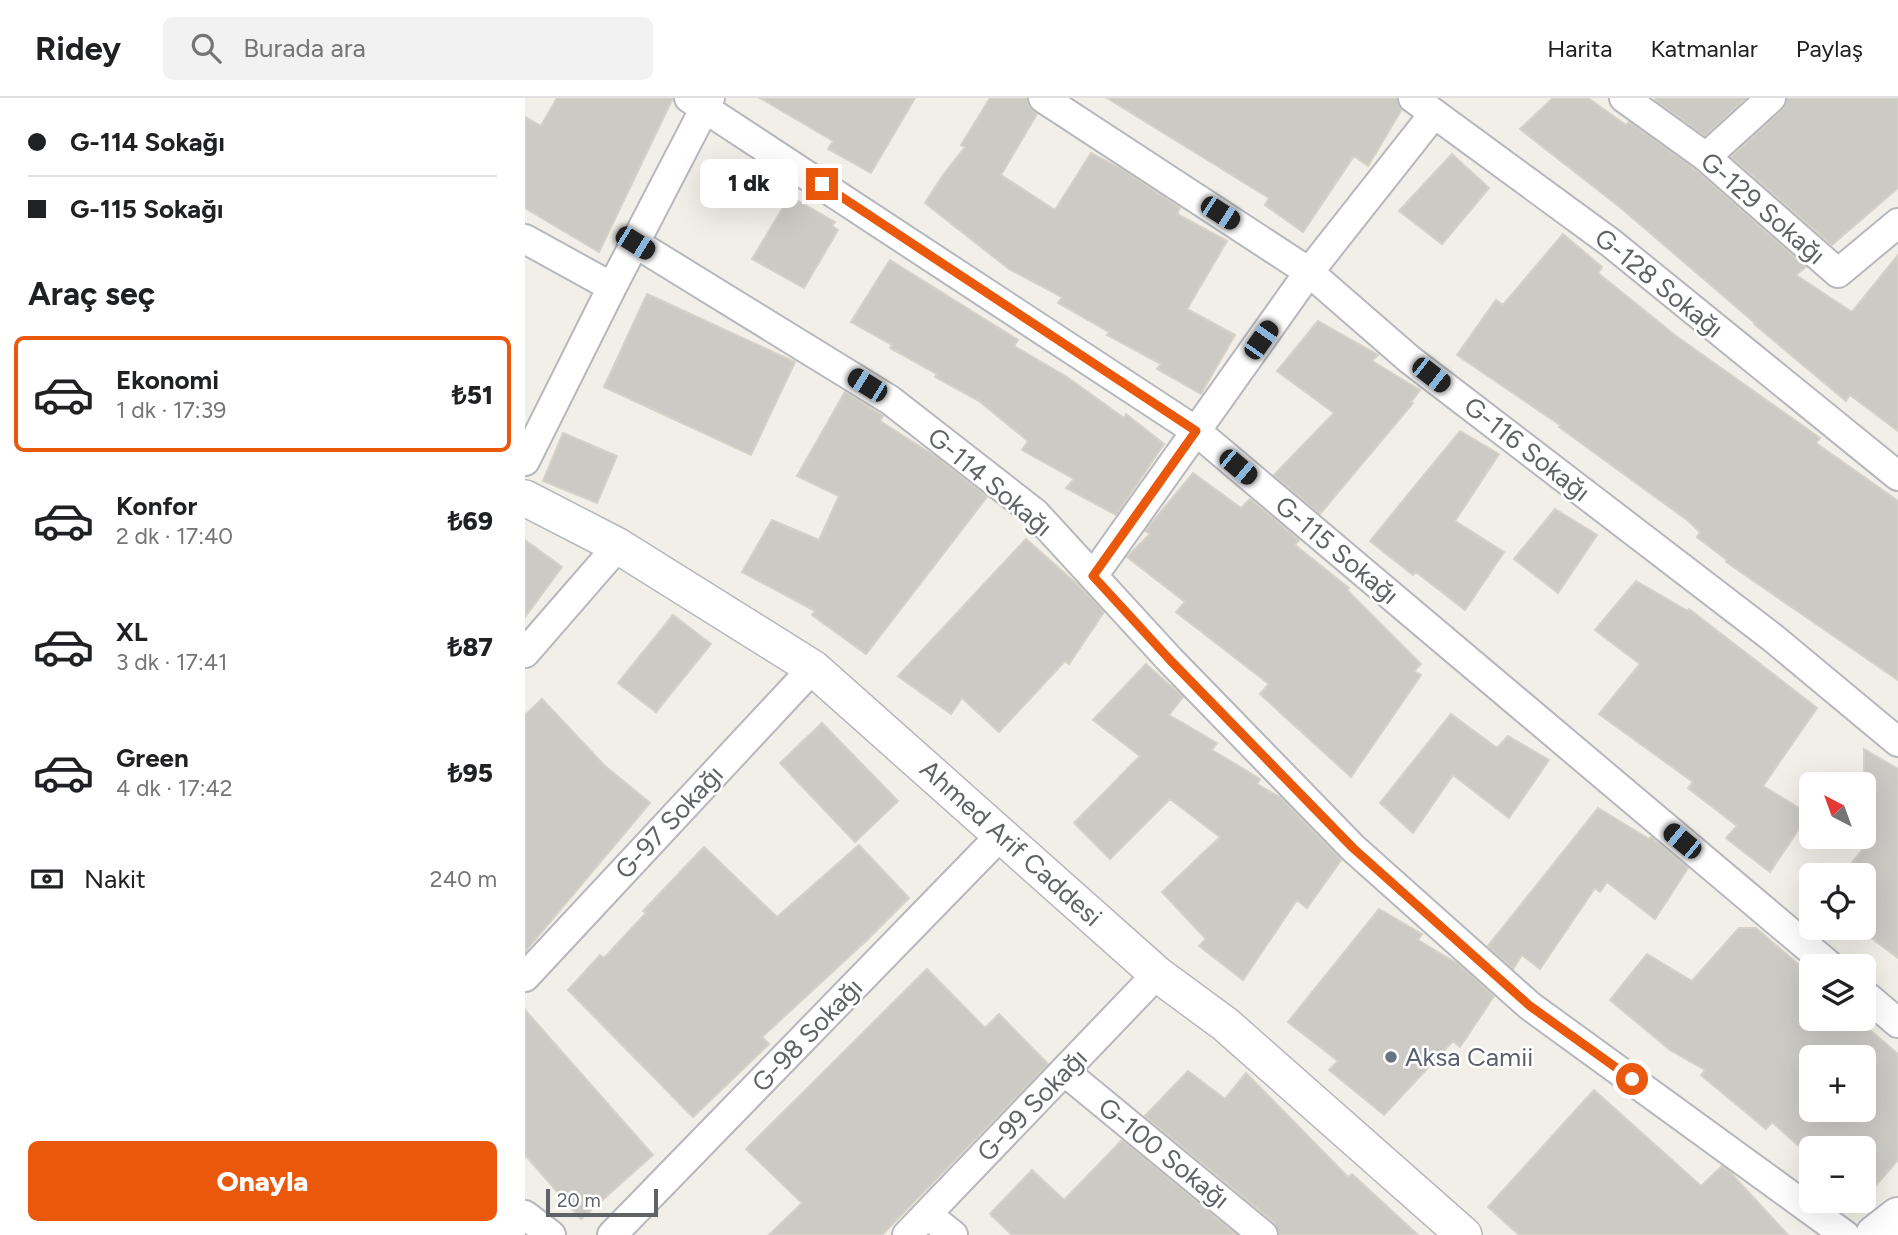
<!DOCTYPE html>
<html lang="tr">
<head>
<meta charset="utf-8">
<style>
	:root { --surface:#fff; --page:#f2f2f2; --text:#202124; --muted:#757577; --line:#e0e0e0; --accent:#ea580c }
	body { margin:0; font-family:Figtree,sans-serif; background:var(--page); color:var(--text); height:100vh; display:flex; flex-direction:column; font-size:26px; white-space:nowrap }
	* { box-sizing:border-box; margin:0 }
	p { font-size:23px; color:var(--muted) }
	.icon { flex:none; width:38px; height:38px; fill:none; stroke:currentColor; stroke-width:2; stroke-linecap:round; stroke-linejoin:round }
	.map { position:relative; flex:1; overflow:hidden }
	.panel { display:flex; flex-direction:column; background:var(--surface); width:525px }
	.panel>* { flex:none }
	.hud { display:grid; align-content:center; height:154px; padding:0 28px; background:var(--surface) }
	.needle { width:46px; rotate:319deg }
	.controls { position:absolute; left:1274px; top:674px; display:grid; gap:14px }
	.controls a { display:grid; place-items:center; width:77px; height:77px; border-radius:10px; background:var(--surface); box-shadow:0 7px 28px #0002; font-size:35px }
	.scale { position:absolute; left:21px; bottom:18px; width:112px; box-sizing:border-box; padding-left:7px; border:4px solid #5f6368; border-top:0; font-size:19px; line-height:24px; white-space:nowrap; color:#5f6368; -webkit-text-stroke:5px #fff; paint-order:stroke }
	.end { position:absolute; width:32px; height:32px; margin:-16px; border:9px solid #ea580c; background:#fff; box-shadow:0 0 0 4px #fff }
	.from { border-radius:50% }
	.bubble { position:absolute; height:49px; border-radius:10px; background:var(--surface); box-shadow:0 7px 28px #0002; font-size:23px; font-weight:800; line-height:49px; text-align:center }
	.car { position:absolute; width:21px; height:42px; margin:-21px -10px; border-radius:9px; box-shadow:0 0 5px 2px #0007; background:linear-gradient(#222 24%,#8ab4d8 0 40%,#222 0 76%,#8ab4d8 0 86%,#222 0) }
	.hud b { display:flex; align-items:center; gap:24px; height:66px; font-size:26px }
	.hud b+b { border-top:2px solid var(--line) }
	.hud i { width:18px; height:18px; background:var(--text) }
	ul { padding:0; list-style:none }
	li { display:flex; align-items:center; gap:21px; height:116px; margin:0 14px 10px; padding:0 14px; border:4px solid transparent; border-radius:10px }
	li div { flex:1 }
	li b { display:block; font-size:26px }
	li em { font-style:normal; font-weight:800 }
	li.active { border-color:var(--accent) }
	li>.icon { width:63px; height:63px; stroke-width:1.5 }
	h2 { padding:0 28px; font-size:32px; line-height:84px }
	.pay { display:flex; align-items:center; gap:18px; height:77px; padding:0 28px; font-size:26px }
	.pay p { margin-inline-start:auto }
	.action { display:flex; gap:14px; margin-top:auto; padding:14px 28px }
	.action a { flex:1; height:80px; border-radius:10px; background:var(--accent); color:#fff; font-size:28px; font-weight:800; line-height:80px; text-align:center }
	header { display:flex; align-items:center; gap:42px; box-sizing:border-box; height:98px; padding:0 35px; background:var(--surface); border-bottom:2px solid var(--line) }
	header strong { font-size:33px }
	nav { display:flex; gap:38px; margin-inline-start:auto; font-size:24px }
	.search { width:490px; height:63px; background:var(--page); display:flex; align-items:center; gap:18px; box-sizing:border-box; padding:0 24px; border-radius:10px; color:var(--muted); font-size:26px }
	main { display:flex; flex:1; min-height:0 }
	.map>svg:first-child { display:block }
</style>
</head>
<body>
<header>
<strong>Ridey</strong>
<div class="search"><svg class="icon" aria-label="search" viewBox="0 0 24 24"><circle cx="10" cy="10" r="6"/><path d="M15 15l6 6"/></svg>Burada ara</div>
<nav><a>Harita</a><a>Katmanlar</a><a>Paylaş</a></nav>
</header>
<main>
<section class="panel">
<div class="hud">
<b><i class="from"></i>G-114 Sokağı</b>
<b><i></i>G-115 Sokağı</b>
</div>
<h2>Araç seç</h2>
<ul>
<li class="active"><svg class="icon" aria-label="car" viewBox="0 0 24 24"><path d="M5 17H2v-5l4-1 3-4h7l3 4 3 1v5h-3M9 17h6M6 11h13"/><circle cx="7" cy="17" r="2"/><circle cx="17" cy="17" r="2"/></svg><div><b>Ekonomi</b><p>1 dk · 17:39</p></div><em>₺51</em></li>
<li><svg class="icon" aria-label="car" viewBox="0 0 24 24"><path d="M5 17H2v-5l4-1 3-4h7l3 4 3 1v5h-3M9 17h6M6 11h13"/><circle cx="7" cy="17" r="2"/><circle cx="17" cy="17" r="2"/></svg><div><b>Konfor</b><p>2 dk · 17:40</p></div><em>₺69</em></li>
<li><svg class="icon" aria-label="car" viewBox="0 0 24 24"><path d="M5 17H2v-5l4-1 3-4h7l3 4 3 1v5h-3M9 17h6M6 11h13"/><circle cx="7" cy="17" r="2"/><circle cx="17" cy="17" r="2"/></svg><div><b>XL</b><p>3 dk · 17:41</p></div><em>₺87</em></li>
<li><svg class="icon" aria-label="car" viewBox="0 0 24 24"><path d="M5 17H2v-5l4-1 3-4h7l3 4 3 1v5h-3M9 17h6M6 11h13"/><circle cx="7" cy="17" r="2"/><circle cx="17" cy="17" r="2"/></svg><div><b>Green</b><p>4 dk · 17:42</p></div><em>₺95</em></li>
</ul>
<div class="pay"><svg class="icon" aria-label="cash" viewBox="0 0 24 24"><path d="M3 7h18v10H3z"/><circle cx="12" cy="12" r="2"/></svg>Nakit<p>240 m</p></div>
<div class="action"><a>Onayla</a></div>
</section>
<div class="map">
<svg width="1373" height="1137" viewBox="0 0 1373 1137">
	<rect width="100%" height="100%" fill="#f1efe8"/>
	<path fill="#cccac5" stroke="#d6d1c6" stroke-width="2" fill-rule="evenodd" d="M 32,0 L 148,0 L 74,154 L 0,110 L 0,19 L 16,28 Z
		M 235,0 L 390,0 L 346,75 L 303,51 L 308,43 Z
		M 465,0 L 501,0 L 504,8 L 512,16 L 476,77 L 530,112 L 566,55 L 595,70 L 655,110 L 652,116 L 702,143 L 662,211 L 710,237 L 676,296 L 632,271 L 636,266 L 582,237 L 584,234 L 533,205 L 537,199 L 484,171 L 400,105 L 418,77 L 440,49 L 436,47 Z
		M 582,0 L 872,0 L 877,11 L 843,68 L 829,58 L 778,134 L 740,107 L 744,100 Z
		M 1028,0 L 1063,0 L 1101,27 L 1104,24 L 1171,72 L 1281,169 L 1271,177 L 1327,214 L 1373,157 L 1373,333 L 1325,297 L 1321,303 L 1229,226 L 1230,225 L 1096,110 L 995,31 Z
		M 1132,0 L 1221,0 L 1180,38 L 1130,2 Z
		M 1262,0 L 1373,0 L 1373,90 L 1307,147 L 1206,59 L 1257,12 Z
		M 927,56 L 964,90 L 917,146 L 874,113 Z
		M 265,98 L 310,124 L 307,128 L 313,132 L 279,190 L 227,161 Z
		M 1038,136 L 1077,169 L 1073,175 L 1151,238 L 1295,340 L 1291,345 L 1373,403 L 1373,582 L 1201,464 L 1202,462 L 1172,439 L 1175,434 L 1162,422 L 1034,329 L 1035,327 L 932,257 L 971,202 L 978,207 Z
		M 365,162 L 493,242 L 489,248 L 542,279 L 599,320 L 601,316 L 639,346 L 591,417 L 541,390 L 549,381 L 497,352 L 503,343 L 454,303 L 410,279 L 412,276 L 365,250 L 367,247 L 326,224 Z
		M 122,196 L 270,264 L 226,357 L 79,289 Z
		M 793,223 L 853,257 L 847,263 L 895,292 L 886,304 L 888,305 L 795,416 L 749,377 L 809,315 L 752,273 Z
		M 320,294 L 355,316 L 358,318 L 355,323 L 410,358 L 462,399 L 341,556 L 287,517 L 290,513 L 217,474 L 247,422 L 294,442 L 314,398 L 272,378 Z
		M 935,333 L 974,356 L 930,423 L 979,454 L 940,512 L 891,474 L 888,477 L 845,443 Z
		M 38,335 L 92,358 L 72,405 L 18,383 Z
		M 668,375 L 716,410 L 725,401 L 774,442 L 770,447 L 824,490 L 822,492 L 896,566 L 889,573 L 896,577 L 826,679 L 735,596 L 744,586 L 651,514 L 660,504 L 602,459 L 625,436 L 620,433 Z
		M 1030,411 L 1072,437 L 1033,495 L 989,461 Z
		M 501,441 L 552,486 L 579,514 L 544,566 L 540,563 L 474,634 L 437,600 L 426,616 L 373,578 Z
		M 0,442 L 37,469 L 0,519 Z
		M 1111,483 L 1163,513 L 1164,511 L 1292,610 L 1238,688 L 1284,716 L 1245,774 L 1201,740 L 1212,728 L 1163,690 L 1168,684 L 1074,616 L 1115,566 L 1070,532 Z
		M 148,517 L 186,546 L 131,614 L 93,585 Z
		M 621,566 L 658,599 L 644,617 L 692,645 L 687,652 L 735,681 L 732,686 L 756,700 L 816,762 L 782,810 L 772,802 L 718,882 L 674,848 L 681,841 L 637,794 L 695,739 L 645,701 L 585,761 L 549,725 L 615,658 L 568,622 Z
		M 17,601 L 80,668 L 125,705 L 0,854 L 0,617 Z
		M 926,616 L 972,650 L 983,638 L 1024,662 L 984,720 L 928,677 L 888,735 L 855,705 Z
		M 297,625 L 373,703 L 330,744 L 255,665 Z
		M 1339,651 L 1373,671 L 1373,860 L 1333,830 L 1339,830 L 1339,777 L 1317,777 L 1347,740 L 1339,734 Z
		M 1073,710 L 1124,741 L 1126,739 L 1163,770 L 1130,821 L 1082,784 L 1075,794 L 1070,790 L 1015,871 L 997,857 L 988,871 L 963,848 Z
		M 334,747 L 384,800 L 342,842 L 237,939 L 244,946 L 168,1019 L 43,892 L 75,857 L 79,860 L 121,815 L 118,813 L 179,749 L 252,819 Z
		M 854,811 L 897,836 L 893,842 L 933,866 L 969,898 L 935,949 L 928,943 L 859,1017 L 804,972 L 813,963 L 763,924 Z
		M 1214,830 L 1231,830 L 1286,877 L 1286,920 L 1331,920 L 1373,956 L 1373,1062 L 1339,1101 L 1339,1050 L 1286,1050 L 1286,1059 L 1247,1024 L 1241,1031 L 1176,977 L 1180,972 L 1145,952 L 1085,902 L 1122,856 L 1167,883 ZM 1286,959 L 1339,959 L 1339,1012 L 1286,1012 Z
		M 402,871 L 460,930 L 474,916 L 523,966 L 357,1137 L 244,1137 L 277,1105 L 221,1051 Z
		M 0,912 L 128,1057 L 56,1121 L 0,1057 Z
		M 663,973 L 700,1001 L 721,975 L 823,1079 L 827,1076 L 893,1137 L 754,1137 L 749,1124 L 620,1018 Z
		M 1069,992 L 1176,1088 L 1197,1068 L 1204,1073 L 1263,1137 L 994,1137 L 963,1109 Z
		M 597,1042 L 712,1137 L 487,1137 L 465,1116 L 507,1072 L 539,1102 Z"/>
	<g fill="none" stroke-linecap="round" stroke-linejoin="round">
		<defs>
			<path id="minor" d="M 164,0 L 671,333 L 1305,868
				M 518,0 L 784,174 L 884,261 L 1248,540 L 1373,644
				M 888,0 L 1086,145 L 1373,378
				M 1099,0 L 1181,59 L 1313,175 L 1373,125
				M 1181,59 L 1246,0
				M 0,141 L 87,189
				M 110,145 L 365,302 L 510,415 L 646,563 L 828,750 L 1005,908 L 1320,1137
				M 0,363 L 87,189 L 185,0
				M 568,478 L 784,174 L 908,17
				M 0,555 L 93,448
				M 0,879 L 288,570
				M 1339,896 L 1373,925
				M 539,973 L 738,1137
				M 0,1117 L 26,1137
				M 403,1117 L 428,1137
				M 87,1137 L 477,736
				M 382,1137 L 632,876"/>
			<path id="tertiary" d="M 0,400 L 93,448 L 288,570 L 632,876 L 700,926 L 939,1137"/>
			<path id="secondary" d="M 1350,1137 L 1373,1119"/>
		</defs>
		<use href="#minor" stroke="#b5b8bc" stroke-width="32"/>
		<use href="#tertiary" stroke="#b5b8bc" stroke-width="38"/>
		<use href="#secondary" stroke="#b6babf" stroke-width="42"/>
		<use href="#minor" stroke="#fff" stroke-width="28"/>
		<use href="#tertiary" stroke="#fff" stroke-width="35"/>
		<use href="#secondary" stroke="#fff" stroke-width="38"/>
	</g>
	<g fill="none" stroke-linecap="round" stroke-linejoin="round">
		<path stroke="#ea580c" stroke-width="9" d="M 297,86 L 671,333 L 568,478 L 646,563 L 828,750 L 1005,908 L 1107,981"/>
	</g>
	<circle fill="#6b7280" stroke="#fff" stroke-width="2.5" cx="866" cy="959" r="7"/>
	<g text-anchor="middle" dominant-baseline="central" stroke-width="5" stroke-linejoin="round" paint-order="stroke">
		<g font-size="26" fill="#5f6368" stroke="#fff">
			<text transform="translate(1238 110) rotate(41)">G-129 Sokağı</text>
			<text transform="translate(1134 185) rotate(39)">G-128 Sokağı</text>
			<text transform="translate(1002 351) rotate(38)">G-116 Sokağı</text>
			<text transform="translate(465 384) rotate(40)">G-114 Sokağı</text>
			<text transform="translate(812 452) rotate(40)">G-115 Sokağı</text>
			<text transform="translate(144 724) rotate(-47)">G-97 Sokağı</text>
			<text transform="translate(486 745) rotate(42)">Ahmed Arif Caddesi</text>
			<text transform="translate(282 937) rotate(-46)">G-98 Sokağı</text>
			<text transform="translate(507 1007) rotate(-46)">G-99 Sokağı</text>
			<text transform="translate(639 1055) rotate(39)">G-100 Sokağı</text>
		</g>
		<g font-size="26" fill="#5b616d" stroke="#fff" text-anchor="start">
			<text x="880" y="959">Aksa Camii</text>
		</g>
	</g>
</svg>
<div class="controls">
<a><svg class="needle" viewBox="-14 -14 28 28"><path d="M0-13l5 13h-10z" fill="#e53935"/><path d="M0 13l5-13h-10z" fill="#757577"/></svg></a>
<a><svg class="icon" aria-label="locate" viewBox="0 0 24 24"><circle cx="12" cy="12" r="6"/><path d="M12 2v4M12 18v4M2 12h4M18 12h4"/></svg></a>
<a><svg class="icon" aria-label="layers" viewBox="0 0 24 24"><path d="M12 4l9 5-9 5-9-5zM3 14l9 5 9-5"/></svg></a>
<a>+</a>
<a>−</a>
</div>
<div class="scale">20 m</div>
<i class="end from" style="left:1107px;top:981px"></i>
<i class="end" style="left:297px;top:86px"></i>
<div class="bubble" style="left:175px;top:61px;width:98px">1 dk</div>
<i class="car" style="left:695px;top:115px;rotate:123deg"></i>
<i class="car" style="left:110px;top:145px;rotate:122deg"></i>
<i class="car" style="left:736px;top:242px;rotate:35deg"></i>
<i class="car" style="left:906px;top:277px;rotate:128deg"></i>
<i class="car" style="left:342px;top:287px;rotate:302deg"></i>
<i class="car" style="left:713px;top:369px;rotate:130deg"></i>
<i class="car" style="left:1157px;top:743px;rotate:310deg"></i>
</div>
</main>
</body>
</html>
